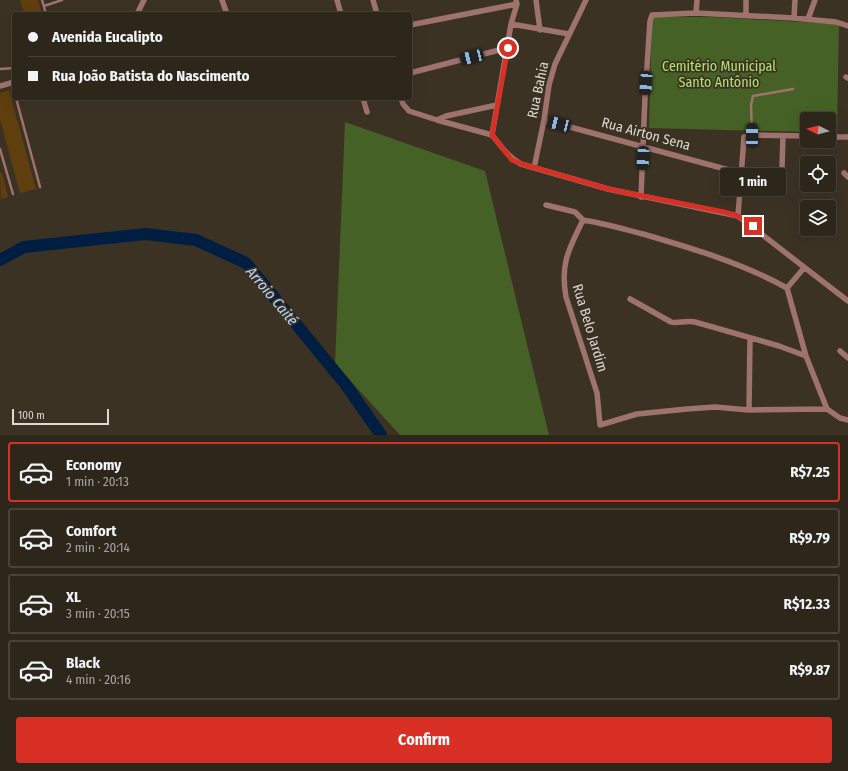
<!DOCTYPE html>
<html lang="en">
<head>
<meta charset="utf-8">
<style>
	:root { --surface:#2d261b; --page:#393228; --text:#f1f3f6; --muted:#a7a5a3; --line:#48433a; --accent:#d93025 }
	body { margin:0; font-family:"Fira Sans Condensed",sans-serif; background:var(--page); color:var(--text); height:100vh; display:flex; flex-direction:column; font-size:15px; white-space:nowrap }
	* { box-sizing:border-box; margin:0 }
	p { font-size:13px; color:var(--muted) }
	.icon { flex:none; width:22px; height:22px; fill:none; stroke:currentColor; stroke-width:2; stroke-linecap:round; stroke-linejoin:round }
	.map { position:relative; height:435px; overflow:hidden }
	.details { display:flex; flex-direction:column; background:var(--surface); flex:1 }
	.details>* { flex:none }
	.banner { position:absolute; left:12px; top:12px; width:400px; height:88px; border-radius:4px; box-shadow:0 4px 16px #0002,0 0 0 1px var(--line); display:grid; align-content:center; height:88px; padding:0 16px; background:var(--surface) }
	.needle { width:26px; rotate:276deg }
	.buttons { position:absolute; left:800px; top:112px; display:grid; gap:8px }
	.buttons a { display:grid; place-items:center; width:36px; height:36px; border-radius:4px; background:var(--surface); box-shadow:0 4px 16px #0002,0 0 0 1px var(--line); font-size:20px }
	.scale { position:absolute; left:12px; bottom:10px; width:97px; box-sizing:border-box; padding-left:4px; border:2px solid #ded8cf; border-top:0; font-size:11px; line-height:14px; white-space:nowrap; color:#ded8cf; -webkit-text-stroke:3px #3c3224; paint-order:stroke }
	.end { position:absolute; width:18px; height:18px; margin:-9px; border:5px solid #d93025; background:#fff; box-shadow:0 0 0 2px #fff }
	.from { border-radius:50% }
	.bubble { position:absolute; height:28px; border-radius:4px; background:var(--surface); box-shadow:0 4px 16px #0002,0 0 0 1px var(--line); font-size:13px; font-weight:700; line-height:28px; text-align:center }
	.car { position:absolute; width:12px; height:24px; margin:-12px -6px; border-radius:5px; box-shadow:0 0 3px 1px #0007; background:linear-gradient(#222 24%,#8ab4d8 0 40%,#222 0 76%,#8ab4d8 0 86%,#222 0) }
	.banner b { display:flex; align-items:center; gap:14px; height:38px; font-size:15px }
	.banner b+b { border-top:1px solid var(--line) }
	.banner i { width:10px; height:10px; background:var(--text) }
	ul { padding:7px 0 0; list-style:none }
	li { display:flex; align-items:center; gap:12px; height:60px; margin:0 8px 6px; padding:0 8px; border:2px solid var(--line); border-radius:4px }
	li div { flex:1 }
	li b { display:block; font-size:15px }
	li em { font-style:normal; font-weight:700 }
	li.on { border-color:var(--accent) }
	li>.icon { width:36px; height:36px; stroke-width:1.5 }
	.action { display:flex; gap:8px; margin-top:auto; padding:8px 16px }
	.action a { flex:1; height:46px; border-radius:4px; background:var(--accent); color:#fff; font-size:16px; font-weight:700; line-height:46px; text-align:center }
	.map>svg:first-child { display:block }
</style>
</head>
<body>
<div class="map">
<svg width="848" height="435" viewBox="0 0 848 435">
	<rect width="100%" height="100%" fill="#3c3224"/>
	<path fill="#466125" d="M 652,17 L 710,17 L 839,24 L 837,132 L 829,132 L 829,119 L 807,119 L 807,132 L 649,128 Z
		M 345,122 L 485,171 L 549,435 L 400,435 L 335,364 Z"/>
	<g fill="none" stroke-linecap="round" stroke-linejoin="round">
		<path stroke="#001e41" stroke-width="12" d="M 0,260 L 24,247 L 145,234 L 196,240 L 246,263 L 346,385 L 381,435"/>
	</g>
	<path fill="#5f3f0d" d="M 20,0 L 38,0 L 42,14 L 24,14 Z
		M 9,90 L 36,189 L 20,193 L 0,119 L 0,93 Z
		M 0,173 L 2,173 L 8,197 L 1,199 Z"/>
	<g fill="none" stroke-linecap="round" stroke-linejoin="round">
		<path stroke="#9f736d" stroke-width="2.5" d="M 42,0 L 46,14
			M 44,6 L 62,0
			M 0,69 L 14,68
			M 12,83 L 14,92
			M 16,98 L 40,187
			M 752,135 L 751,105 L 753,96 L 793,89
			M 0,149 L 13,194"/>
		<path stroke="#9f736d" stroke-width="5.5" d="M 222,0 L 227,14
			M 337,0 L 341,14
			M 373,0 L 377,14
			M 536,0 L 540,30
			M 696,13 L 697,0
			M 137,14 L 144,0
			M 746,16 L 746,0
			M 794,18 L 795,0
			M 808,19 L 815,0
			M 511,24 L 569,34
			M 410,25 L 517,4
			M 410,73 L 507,48
			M 846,77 L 848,78
			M 0,86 L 14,82
			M 363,98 L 367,112
			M 401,98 L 403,104 L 409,111 L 437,120 L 492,135
			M 437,120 L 446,116 L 497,105
			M 544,120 L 740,173
			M 492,135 C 501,146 508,157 521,164 L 608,189 L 738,216 L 848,301
			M 492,135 L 511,24 L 517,4 L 516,0
			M 829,137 L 848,137
			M 534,168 L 544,120 L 549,85 L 555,64 L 586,0
			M 844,173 L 848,177
			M 740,187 L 774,186 L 779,184 L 782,167 L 783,136
			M 641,197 L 645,97 L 650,21 L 652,15 L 696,13 L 794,18 L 836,22 L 848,26
			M 546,205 L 575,212 L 583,220
			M 738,216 L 744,137 L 752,135 L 807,136
			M 583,220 C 569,249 560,263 566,297 L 597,393 L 600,425 L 637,414 L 687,409 L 715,407 L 749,410 L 827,409
			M 583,220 C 603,223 623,229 643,234 C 691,248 742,263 787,288 L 806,356 L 827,409 L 840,418 L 848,420
			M 787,288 L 804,268
			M 630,299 L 671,322 C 677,324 686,320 695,322 L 779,346 L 806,356
			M 840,351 L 848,358
			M 749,410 L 750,339"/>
	</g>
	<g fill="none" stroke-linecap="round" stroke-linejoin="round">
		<path stroke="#d93025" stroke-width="5" d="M 508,48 L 492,135 L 512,160 L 522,164 L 608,189 L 724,212 L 738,216 L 753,226"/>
	</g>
	<g text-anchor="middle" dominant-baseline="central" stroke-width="3.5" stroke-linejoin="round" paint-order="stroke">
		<g font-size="14" fill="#aee46f" stroke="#3c3224">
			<text x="719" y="66">Cemitério Municipal<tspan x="719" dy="16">Santo Antônio</tspan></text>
		</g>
		<g font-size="14" fill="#ded8cf" stroke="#3c3224">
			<text transform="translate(538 90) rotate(-78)">Rua Bahia</text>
			<text transform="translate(646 134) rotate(15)">Rua Airton Sena</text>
			<text transform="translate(590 328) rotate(73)">Rua Belo Jardim</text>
		</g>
		<g font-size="15" font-style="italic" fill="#b7d8fe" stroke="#3c3224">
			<text transform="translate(272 296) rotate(50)">Arroio Caité</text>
		</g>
	</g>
</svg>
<div class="buttons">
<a><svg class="needle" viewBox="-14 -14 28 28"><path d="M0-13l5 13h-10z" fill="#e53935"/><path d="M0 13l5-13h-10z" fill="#a7a5a3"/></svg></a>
<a><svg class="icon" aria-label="locate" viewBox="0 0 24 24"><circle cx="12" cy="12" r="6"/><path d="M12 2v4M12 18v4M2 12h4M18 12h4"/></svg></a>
<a><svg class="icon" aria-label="layers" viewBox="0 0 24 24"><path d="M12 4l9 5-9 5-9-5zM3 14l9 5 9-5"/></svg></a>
</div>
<div class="scale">100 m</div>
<i class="end from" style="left:508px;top:48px"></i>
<i class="end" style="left:753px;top:226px"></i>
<div class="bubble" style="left:720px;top:168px;width:66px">1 min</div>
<i class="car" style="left:472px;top:57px;rotate:256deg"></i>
<i class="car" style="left:646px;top:83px;rotate:184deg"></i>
<i class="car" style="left:559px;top:124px;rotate:284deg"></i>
<i class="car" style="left:752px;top:135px;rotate:0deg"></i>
<i class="car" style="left:643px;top:158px;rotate:183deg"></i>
<div class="banner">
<b><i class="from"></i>Avenida Eucalipto</b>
<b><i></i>Rua João Batista do Nascimento</b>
</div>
</div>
<section class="details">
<ul>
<li class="on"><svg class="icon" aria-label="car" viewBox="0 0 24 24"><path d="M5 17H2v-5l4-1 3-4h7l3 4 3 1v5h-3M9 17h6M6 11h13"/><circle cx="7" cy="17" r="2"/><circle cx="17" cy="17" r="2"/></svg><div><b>Economy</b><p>1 min · 20:13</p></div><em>R$7.25</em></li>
<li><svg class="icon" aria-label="car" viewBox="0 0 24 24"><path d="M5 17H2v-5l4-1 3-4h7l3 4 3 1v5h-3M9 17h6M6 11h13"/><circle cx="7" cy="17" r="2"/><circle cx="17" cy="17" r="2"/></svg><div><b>Comfort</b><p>2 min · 20:14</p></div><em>R$9.79</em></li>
<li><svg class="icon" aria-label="car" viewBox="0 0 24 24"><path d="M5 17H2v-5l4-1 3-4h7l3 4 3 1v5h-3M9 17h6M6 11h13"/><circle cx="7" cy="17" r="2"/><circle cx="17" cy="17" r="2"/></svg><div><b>XL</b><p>3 min · 20:15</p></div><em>R$12.33</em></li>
<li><svg class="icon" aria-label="car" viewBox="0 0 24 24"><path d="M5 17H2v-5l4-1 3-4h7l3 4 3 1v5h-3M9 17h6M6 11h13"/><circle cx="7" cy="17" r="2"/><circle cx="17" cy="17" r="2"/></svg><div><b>Black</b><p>4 min · 20:16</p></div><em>R$9.87</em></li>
</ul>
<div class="action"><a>Confirm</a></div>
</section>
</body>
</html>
